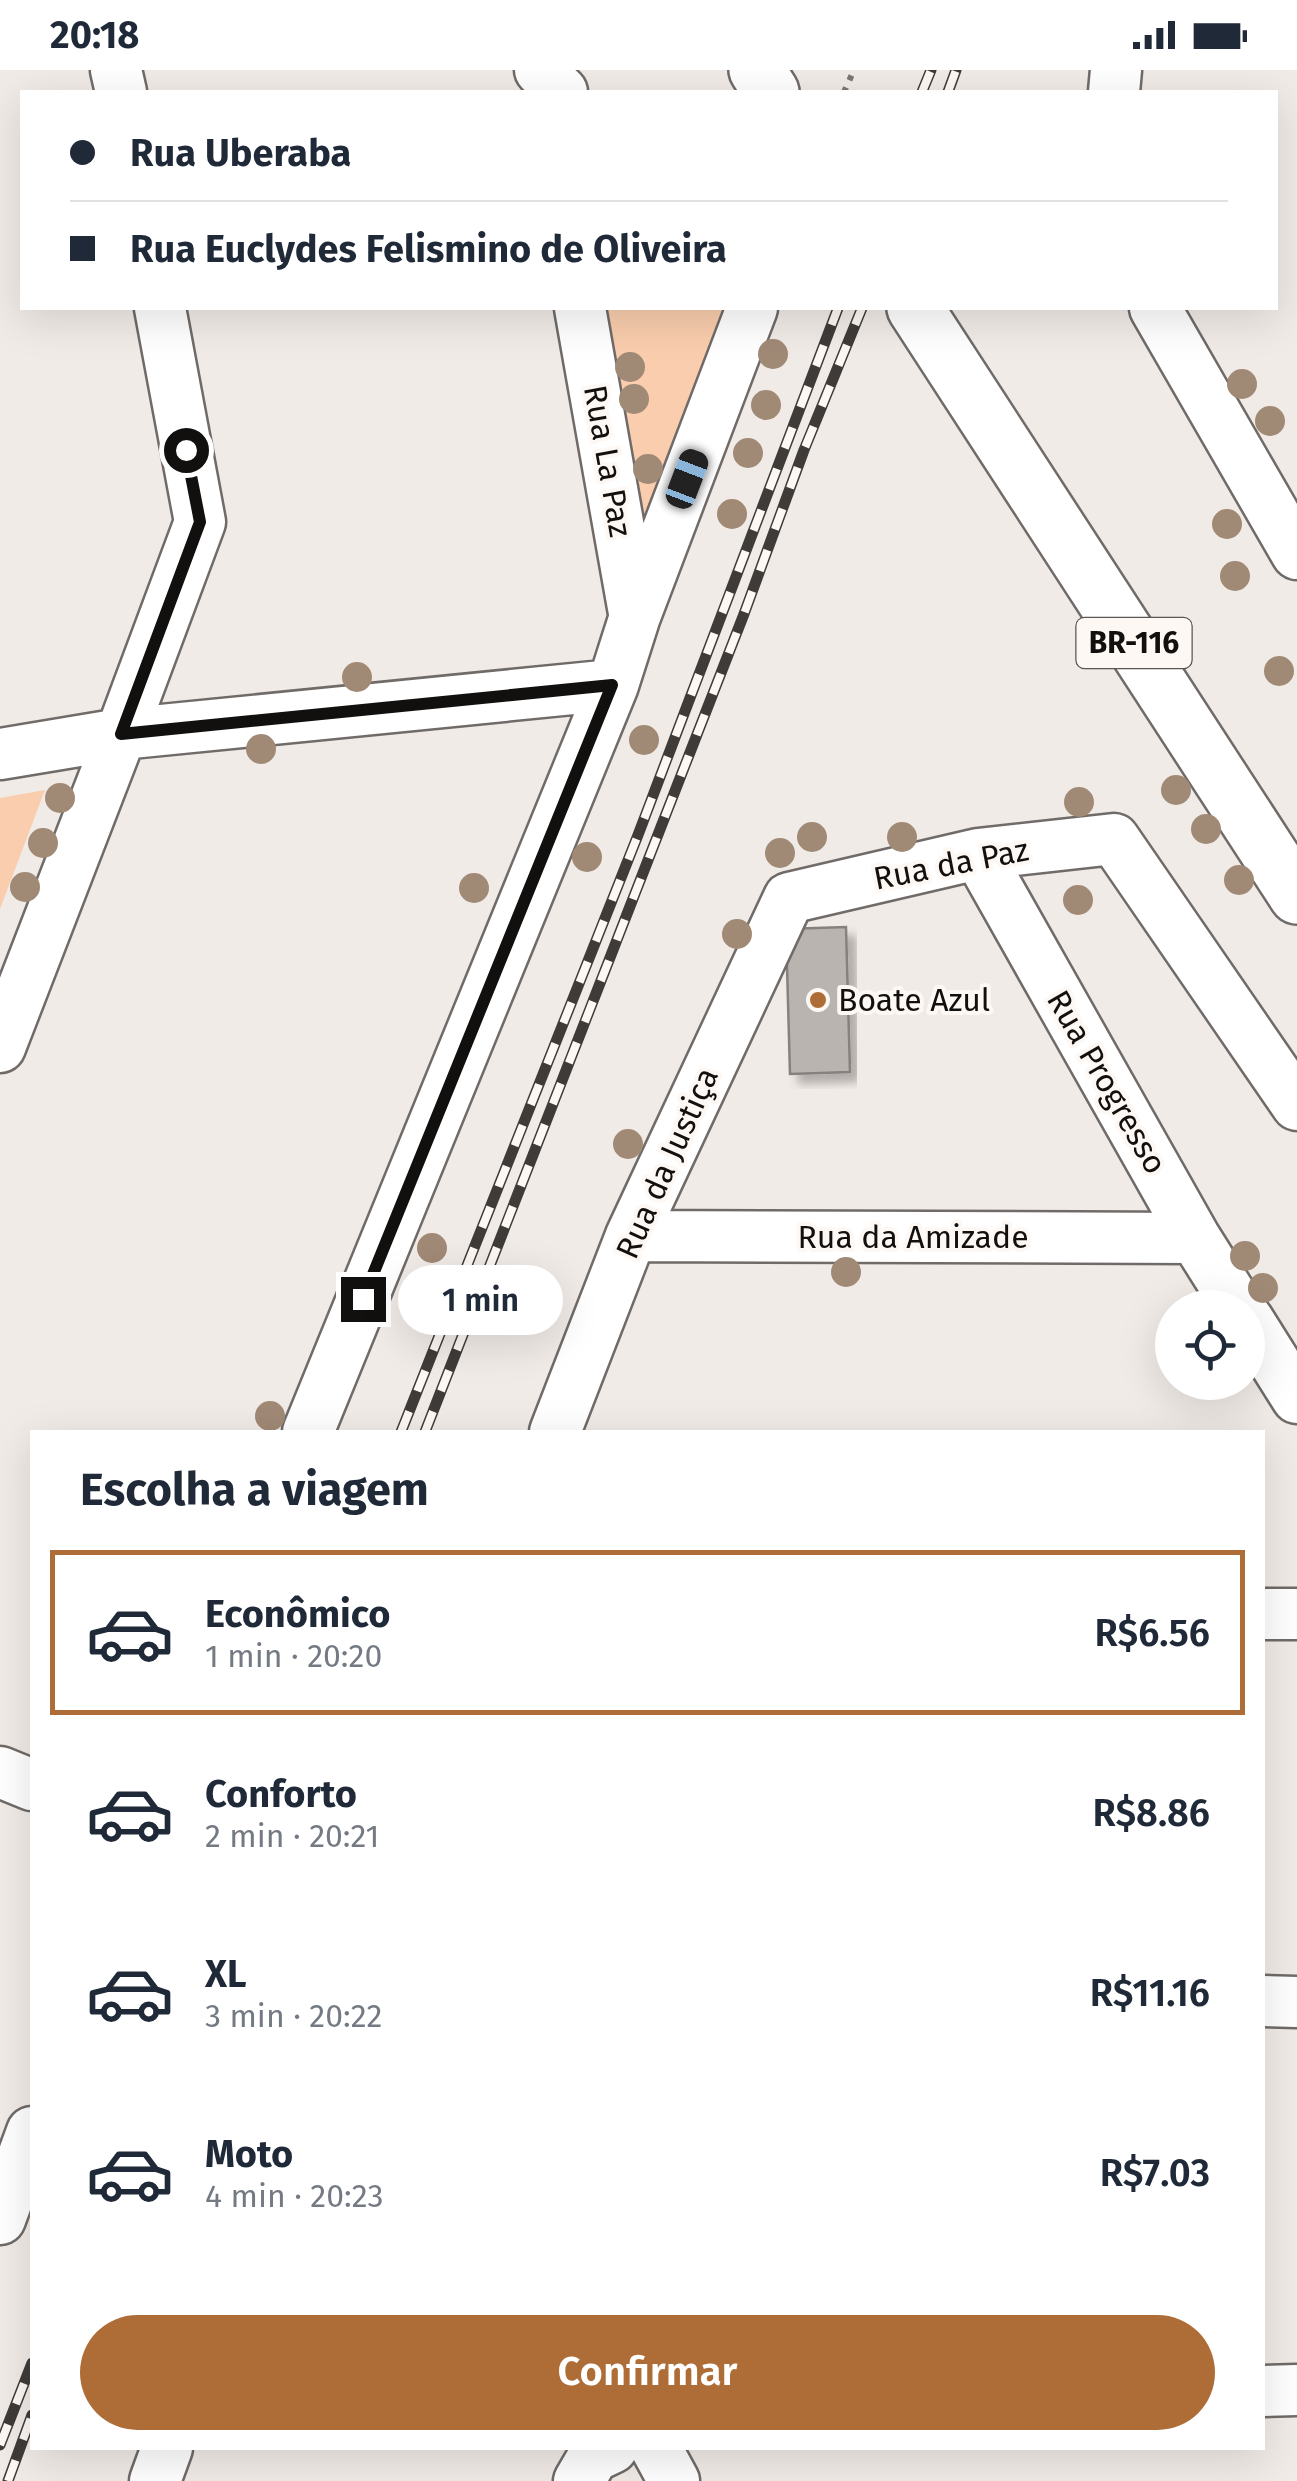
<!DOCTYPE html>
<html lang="pt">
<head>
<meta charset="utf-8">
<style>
	:root { --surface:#fff; --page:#f2f2f3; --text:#1f2937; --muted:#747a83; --line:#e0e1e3; --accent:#ae6d37 }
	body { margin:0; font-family:"Fira Sans",sans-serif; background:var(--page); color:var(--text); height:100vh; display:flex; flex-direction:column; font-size:38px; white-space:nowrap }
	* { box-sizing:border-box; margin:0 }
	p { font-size:32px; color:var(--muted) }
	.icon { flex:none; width:55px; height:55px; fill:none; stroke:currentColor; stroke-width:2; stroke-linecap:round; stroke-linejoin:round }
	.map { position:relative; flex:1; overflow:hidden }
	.drawer { position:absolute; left:30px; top:1360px; width:1235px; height:1020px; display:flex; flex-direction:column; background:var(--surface); border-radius:0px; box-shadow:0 10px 40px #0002 }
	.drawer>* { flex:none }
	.guide { position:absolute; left:20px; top:20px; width:1258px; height:220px; border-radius:0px; box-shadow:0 10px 40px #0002; display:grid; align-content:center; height:220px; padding:0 50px; background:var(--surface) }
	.fabs { position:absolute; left:1155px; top:1220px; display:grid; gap:20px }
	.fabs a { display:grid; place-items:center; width:110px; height:110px; border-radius:50%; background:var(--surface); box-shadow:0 10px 40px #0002; font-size:50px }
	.end { position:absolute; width:45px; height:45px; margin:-22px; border:12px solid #12100e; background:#fff; box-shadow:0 0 0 5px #fff }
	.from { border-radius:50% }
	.bubble { position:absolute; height:70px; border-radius:35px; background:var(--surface); box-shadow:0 10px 40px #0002; font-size:32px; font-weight:600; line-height:70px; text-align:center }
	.car { position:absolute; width:30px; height:60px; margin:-30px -15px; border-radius:12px; box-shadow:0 0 8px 2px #0007; background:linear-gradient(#222 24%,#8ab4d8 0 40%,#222 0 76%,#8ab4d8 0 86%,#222 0) }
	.guide b { display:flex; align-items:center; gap:35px; height:95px; font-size:38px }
	.guide b+b { border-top:2px solid var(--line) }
	.guide i { width:25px; height:25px; background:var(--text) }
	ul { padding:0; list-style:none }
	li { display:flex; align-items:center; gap:30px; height:165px; margin:0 20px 15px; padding:0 30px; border:5px solid transparent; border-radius:0px }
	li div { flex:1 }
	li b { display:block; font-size:38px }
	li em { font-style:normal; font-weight:600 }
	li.active { border-color:var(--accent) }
	li>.icon { width:90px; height:90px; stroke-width:1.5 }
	h2 { padding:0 50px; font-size:45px; line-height:120px }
	.button { display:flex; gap:20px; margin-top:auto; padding:20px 50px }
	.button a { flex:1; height:115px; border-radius:60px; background:var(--accent); color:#fff; font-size:40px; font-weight:600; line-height:115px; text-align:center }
	.status { display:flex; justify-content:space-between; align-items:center; height:70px; padding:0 50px; background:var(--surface); direction:ltr }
	.status svg { height:28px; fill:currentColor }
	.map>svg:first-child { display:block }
</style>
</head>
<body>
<div class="status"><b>20:18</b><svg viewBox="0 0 49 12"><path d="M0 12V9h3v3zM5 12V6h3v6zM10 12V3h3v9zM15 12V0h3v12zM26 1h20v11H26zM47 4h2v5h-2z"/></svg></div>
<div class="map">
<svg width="1297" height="2411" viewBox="0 0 1297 2411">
	<defs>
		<filter id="shadow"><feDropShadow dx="9" dy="9" stdDeviation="5" flood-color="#0004"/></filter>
	</defs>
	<rect width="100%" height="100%" fill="#f1ebe7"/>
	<path fill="#f9cdad" d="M 598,238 L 733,238 L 639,491 Z
		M 45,720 L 0,839 L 0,728 Z"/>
	<path fill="#bab4b0" stroke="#86817d" stroke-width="2.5" filter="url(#shadow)" d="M 846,857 L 850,1002 L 790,1004 L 786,859 Z"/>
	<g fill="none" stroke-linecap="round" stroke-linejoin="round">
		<defs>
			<path id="minor" d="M 116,0 L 121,22
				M 540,0 L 562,22
				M 1114,22 L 1116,0
				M 580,238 L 634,543
				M 1155,238 L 1297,484
				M 0,684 L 121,664 L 613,615
				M 978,784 L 1195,1168 L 1239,1238
				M 0,977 L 121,664 L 200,452 L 160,238
				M 631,1166 L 1195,1168
				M 1248,1250 L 1297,1328
				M 308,1362 L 613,615 L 635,546 L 752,238
				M 555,1362 L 631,1166 L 789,828 L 978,784 L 1114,769 L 1297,1035
				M 1262,1544 L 1297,1544
				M 0,1702 L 32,1715
				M 1262,1931 L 1297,1932
				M 0,2149 L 32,2062
				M 1262,2321 L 1297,2320
				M 656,2378 L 674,2411
				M 155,2411 L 167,2378
				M 579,2411 L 593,2387 L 612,2378"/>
			<path id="highway" d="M 757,0 L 771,22
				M 915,238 L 1297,826"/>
		</defs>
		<use href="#minor" stroke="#706b68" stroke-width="55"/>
		<use href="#highway" stroke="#706b68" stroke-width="60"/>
		<path stroke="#7b7774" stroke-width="6" stroke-dasharray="5 8" stroke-linecap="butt" d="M 844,22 L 854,0"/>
		<use href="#minor" stroke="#fff" stroke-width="50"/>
		<use href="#highway" stroke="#fff" stroke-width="55"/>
		<defs>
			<path id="rail" d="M 922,22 L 931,0
				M 948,22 L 956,0
				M 401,1362 L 638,765 L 838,238
				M 425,1362 L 744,544 L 804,380 L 862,238
				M 0,2375 L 32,2293
				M 8,2411 L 32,2345"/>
		</defs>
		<use href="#rail" stroke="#3e3b38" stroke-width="11"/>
		<use href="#rail" stroke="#fef8f4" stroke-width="8" stroke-dasharray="22" stroke-linecap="butt"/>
	</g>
	<g fill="#a08975">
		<circle cx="773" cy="284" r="15"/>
		<circle cx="630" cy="297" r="15"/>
		<circle cx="1242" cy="314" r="15"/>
		<circle cx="634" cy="329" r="15"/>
		<circle cx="766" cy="335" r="15"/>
		<circle cx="1270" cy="351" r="15"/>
		<circle cx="748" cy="383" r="15"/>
		<circle cx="648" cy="399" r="15"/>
		<circle cx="732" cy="444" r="15"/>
		<circle cx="1227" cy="454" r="15"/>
		<circle cx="1235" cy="506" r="15"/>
		<circle cx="1279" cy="601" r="15"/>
		<circle cx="357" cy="607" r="15"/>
		<circle cx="644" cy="670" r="15"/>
		<circle cx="261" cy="679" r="15"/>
		<circle cx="1176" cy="720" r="15"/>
		<circle cx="60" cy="728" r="15"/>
		<circle cx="1079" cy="732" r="15"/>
		<circle cx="1206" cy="759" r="15"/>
		<circle cx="812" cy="767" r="15"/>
		<circle cx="902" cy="767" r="15"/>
		<circle cx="43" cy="773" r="15"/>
		<circle cx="780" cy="783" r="15"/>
		<circle cx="587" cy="787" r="15"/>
		<circle cx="1239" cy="810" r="15"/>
		<circle cx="25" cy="817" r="15"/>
		<circle cx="474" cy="818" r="15"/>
		<circle cx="1078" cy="830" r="15"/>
		<circle cx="737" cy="864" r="15"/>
		<circle cx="628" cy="1074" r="15"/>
		<circle cx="432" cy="1178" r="15"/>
		<circle cx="1245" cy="1186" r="15"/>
		<circle cx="846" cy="1202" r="15"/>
		<circle cx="1263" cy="1218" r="15"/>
		<circle cx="270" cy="1346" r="15"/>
	</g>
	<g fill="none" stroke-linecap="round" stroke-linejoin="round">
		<path stroke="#12100e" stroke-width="12" d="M 186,380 L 200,452 L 121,664 L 612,615 L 363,1229"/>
	</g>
	<circle fill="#ae6d37" stroke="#fef8f4" stroke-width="4" cx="818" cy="930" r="10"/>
	<g text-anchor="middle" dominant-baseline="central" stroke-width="8" stroke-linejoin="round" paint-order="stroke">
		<rect fill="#fef8f4" stroke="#595653" stroke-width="2.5" x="1076.5" y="548" width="115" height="50" rx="8"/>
		<g font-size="30" font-weight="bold" fill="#12100e">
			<text x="1134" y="573">BR-116</text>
		</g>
		<g font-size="32" fill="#12100e" stroke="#fef8f4">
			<text transform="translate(608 391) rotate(80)">Rua La Paz</text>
			<text transform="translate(951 794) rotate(-11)">Rua da Paz</text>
			<text transform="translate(1107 1012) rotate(60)">Rua Progresso</text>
			<text transform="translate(667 1093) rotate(-66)">Rua da Justiça</text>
			<text x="913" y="1167">Rua da Amizade</text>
		</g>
		<g font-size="32" fill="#12100e" stroke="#fef8f4" text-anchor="start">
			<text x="838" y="930">Boate Azul</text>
		</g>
	</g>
</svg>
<div class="fabs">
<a><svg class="icon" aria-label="locate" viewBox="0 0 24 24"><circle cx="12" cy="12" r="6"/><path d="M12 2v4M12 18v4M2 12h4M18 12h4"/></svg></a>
</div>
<i class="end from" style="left:186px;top:380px"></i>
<i class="end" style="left:363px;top:1229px"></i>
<div class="bubble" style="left:398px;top:1195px;width:165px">1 min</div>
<i class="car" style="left:687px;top:409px;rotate:21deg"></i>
<div class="guide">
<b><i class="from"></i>Rua Uberaba</b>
<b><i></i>Rua Euclydes Felismino de Oliveira</b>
</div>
<section class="drawer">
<h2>Escolha a viagem</h2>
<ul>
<li class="active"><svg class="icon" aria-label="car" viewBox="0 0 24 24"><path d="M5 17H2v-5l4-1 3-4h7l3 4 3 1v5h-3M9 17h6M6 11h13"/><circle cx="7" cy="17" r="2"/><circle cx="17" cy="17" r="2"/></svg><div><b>Econômico</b><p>1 min · 20:20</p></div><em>R$6.56</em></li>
<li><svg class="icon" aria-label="car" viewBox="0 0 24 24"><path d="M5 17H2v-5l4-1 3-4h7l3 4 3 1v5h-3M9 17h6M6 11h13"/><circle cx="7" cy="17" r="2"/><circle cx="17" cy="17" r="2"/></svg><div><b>Conforto</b><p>2 min · 20:21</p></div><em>R$8.86</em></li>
<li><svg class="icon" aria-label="car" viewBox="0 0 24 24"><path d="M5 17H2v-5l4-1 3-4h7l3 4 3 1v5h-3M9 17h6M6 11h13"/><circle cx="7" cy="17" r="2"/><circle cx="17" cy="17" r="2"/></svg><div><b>XL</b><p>3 min · 20:22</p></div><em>R$11.16</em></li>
<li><svg class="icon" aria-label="car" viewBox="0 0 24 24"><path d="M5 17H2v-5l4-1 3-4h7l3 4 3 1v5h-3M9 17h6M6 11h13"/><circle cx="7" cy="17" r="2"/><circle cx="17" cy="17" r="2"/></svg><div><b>Moto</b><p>4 min · 20:23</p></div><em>R$7.03</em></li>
</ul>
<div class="button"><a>Confirmar</a></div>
</section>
</div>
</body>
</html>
